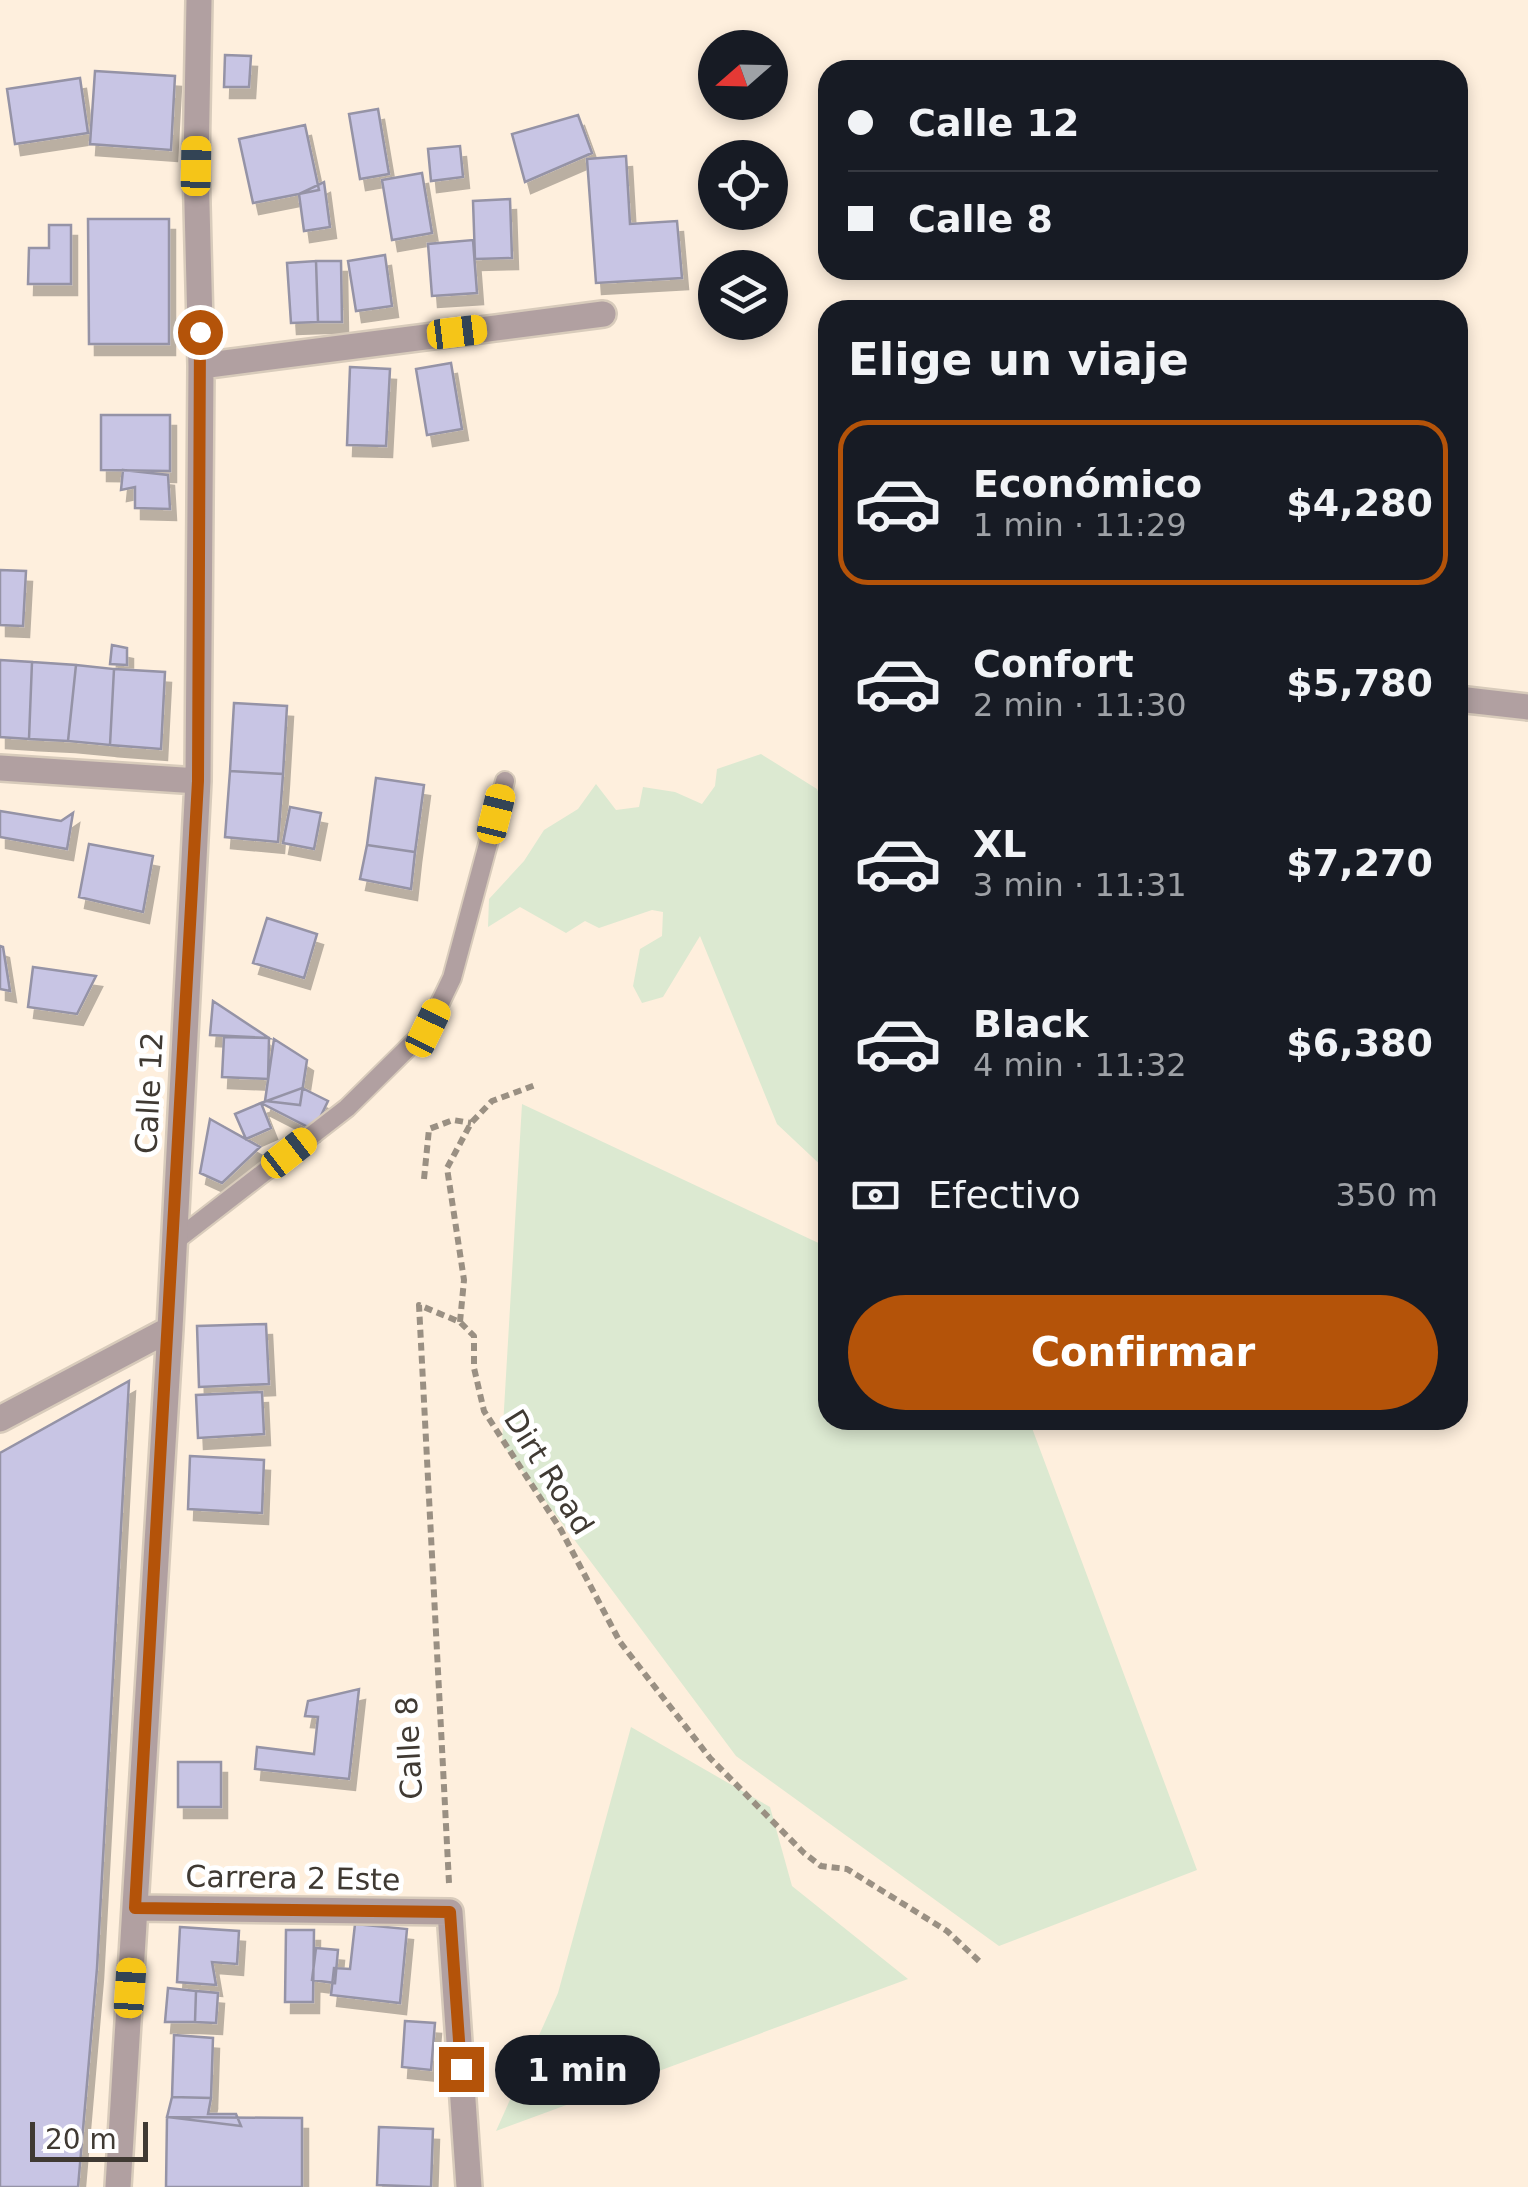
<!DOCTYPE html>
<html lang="es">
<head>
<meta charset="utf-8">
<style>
	:root { --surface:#171b24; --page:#242831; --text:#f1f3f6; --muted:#9ea1a6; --line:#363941; --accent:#b45309 }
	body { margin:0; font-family:"DejaVu Sans",sans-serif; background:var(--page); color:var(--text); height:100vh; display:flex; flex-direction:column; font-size:38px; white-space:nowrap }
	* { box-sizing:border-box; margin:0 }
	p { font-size:32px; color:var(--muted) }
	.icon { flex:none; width:55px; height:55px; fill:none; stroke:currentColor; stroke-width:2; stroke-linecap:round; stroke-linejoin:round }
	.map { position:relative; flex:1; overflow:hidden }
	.drawer { position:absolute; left:818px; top:300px; width:650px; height:1130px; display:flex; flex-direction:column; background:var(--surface); border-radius:30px; box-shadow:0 5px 15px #0003 }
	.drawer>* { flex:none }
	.banner { position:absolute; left:818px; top:60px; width:650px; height:220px; border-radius:30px; box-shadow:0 5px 15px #0003; display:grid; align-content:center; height:220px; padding:0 30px; background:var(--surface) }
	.needle { width:65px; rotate:250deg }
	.fabs { position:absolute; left:698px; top:30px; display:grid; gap:20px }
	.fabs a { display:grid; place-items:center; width:90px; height:90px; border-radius:50%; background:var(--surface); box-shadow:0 5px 15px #0003; font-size:50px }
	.scale { position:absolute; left:30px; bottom:25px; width:118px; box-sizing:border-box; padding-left:10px; border:5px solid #403a33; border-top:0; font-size:28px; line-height:35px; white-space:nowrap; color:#403a33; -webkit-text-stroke:8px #fff; paint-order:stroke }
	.end { position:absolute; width:45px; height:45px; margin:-22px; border:12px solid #b45309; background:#fff; box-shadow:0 0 0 5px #fff }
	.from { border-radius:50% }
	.bubble { position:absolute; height:70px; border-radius:35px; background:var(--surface); box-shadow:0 5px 15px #0003; font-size:32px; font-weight:700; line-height:70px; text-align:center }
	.car { position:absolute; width:30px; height:60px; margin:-30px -15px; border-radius:12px; box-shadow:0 0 8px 2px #0007; background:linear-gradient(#f5c518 24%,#345 0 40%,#f5c518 0 76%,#345 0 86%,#f5c518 0) }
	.banner b { display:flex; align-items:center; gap:35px; height:95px; font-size:38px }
	.banner b+b { border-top:2px solid var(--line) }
	.banner i { width:25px; height:25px; background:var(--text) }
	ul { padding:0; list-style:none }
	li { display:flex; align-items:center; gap:30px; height:165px; margin:0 20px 15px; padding:0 10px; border:5px solid transparent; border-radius:30px }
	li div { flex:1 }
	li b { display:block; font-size:38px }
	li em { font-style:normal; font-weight:700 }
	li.selected { border-color:var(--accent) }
	li>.icon { width:90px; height:90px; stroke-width:1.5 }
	h2 { padding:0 30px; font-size:45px; line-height:120px }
	.pay { display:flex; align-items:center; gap:25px; height:110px; padding:0 30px; font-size:38px }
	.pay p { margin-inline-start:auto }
	.action { display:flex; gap:20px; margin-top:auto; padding:20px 30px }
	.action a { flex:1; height:115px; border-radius:60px; background:var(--accent); color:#fff; font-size:40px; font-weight:700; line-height:115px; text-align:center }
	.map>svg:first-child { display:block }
</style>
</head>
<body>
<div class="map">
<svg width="1528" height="2187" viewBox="0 0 1528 2187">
	<defs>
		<filter id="shadow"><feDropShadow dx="6" dy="11" stdDeviation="0" flood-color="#0004"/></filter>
	</defs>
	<rect width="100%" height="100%" fill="#feefdd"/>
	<path fill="#dce9d1" d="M 761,754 L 817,789 L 827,814 L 827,1171 L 777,1124 L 700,936 L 663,997 L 642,1003 L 633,986 L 640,949 L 662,936 L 663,912 L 652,910 L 599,928 L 585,921 L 566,933 L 520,907 L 488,927 L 489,899 L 524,861 L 544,830 L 578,809 L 596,784 L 616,810 L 639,807 L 643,787 L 675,792 L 702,804 L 715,786 L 717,769 Z
		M 522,1104 L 827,1247 L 828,1420 L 1029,1420 L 1197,1870 L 999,1946 L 736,1756 L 502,1443 Z
		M 631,1727 L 770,1807 L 792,1886 L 908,1979 L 496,2131 L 558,1993 Z"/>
	<path fill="#c8c5e4" stroke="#9593a6" stroke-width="2.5" filter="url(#shadow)" d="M 225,55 L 251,56 L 249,87 L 224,87 Z
		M 95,71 L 175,76 L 171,150 L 90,144 Z
		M 80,78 L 88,133 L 15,144 L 7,89 Z
		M 378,109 L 389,174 L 360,179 L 349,114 Z
		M 578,115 L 592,153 L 525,182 L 512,134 Z
		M 305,125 L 319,190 L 253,203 L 239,139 Z
		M 460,146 L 463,177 L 431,181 L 428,149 Z
		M 626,156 L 630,224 L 677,221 L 682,278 L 596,283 L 587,159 Z
		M 422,173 L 432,233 L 392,240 L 382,180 Z
		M 324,182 L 330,227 L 304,231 L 299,194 Z
		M 510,199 L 512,258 L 475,259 L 473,201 Z
		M 88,219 L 169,219 L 169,344 L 89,344 Z
		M 49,225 L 71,225 L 71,284 L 28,284 L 29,248 L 49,248 Z
		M 473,240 L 477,293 L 432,296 L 428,244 Z
		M 385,255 L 392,306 L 356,311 L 348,261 Z
		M 316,261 L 318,322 L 291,323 L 287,263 Z
		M 316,261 L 341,261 L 342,322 L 318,322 Z
		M 451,363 L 462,429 L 427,435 L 416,369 Z
		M 350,367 L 390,369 L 386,446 L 347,445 Z
		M 101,415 L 170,415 L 170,471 L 101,470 Z
		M 123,470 L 168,475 L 170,509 L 135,508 L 135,487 L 121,490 Z
		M 0,570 L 26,571 L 23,626 L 0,625 Z
		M 112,645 L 127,648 L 127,665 L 110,664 Z
		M 0,660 L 32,662 L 29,739 L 0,737 Z
		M 32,662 L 76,665 L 68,741 L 29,739 Z
		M 76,665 L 114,669 L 110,745 L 68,741 Z
		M 114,669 L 165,672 L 161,749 L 110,745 Z
		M 234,703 L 287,706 L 283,774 L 230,771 Z
		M 230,771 L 283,774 L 278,842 L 225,837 Z
		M 376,778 L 424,785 L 415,852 L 367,845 Z
		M 290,807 L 321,813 L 314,849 L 283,843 Z
		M 0,811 L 61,821 L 73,813 L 67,849 L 0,837 Z
		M 89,844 L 153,856 L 143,912 L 79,897 Z
		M 367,845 L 415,852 L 411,889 L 360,879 Z
		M 267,918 L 317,934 L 304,978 L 253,963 Z
		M 0,946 L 3,947 L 10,991 L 0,989 Z
		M 33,967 L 96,976 L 77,1014 L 28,1007 Z
		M 213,1001 L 269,1038 L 210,1035 Z
		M 224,1037 L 269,1038 L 268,1079 L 222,1077 Z
		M 274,1039 L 307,1060 L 300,1105 L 265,1101 Z
		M 302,1088 L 328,1101 L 314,1130 L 261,1103 Z
		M 261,1103 L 271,1128 L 246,1139 L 235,1114 Z
		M 210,1119 L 260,1147 L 222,1183 L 200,1173 Z
		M 266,1324 L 269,1384 L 199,1387 L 197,1326 Z
		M 129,1381 L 97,1968 L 78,2187 L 0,2187 L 0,1453 Z
		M 262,1392 L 264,1434 L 198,1438 L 196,1395 Z
		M 190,1456 L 264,1460 L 262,1513 L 188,1509 Z
		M 359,1689 L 349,1779 L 255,1769 L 257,1747 L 314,1754 L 318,1717 L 305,1716 L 308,1701 Z
		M 178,1762 L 221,1762 L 221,1807 L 178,1807 Z
		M 355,1924 L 407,1929 L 400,2003 L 331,1995 L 334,1968 L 350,1969 Z
		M 180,1927 L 239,1931 L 237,1964 L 212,1962 L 216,1985 L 177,1982 Z
		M 286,1930 L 314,1930 L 313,2002 L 285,2002 Z
		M 316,1948 L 338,1950 L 335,1983 L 312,1980 Z
		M 168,1988 L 196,1991 L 195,2022 L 165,2022 Z
		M 196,1991 L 218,1993 L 216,2023 L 195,2022 Z
		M 405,2021 L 435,2023 L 431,2070 L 402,2067 Z
		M 174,2035 L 213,2038 L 211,2098 L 172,2097 Z
		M 172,2097 L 211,2098 L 208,2114 L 236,2114 L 241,2126 L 167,2117 Z
		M 167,2117 L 302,2118 L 302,2187 L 166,2187 Z
		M 379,2127 L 433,2129 L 431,2187 L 377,2185 Z"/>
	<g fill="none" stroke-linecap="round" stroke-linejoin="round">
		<defs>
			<path id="service" d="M 174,1242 L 347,1108 L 428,1028 L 452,978 L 505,781"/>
			<path id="minor" d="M 201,366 L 603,314
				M 1458,699 L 1528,707
				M 0,768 L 198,781
				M 0,1419 L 170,1329
				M 135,1908 L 450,1912 L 469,2187
				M 118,2187 L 170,1329 L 198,781 L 201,366 L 196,165 L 199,0"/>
		</defs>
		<use href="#service" stroke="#d8cbbb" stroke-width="22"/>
		<use href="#minor" stroke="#d8cbbb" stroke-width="30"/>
		<path stroke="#9a9083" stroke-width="6" stroke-dasharray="8 5" stroke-linecap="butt" d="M 424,1179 L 429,1129 L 453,1120 L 471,1123
			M 460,1322 L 464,1280 L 447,1168 L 471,1123 L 492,1101 L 538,1084
			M 449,1883 L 419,1305 L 460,1322 L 474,1336 L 474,1368 L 484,1411 L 561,1530 L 620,1642 L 710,1758 L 804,1853 L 821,1866 L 847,1869 L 947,1931 L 980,1962"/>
		<use href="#service" stroke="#b1a0a1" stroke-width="18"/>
		<use href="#minor" stroke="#b1a0a1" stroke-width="25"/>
	</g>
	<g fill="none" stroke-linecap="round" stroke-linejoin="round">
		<path stroke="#b45309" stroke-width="12" d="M 200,332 L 198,781 L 135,1908 L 450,1912 L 461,2069"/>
	</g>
	<g text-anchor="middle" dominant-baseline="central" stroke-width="10" stroke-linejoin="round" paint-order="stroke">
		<g font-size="30" fill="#403a33" stroke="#fff">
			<text transform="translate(149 1093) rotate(-87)">Calle 12</text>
			<text transform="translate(549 1472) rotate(58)">Dirt Road</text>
			<text transform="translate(409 1748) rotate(-93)">Calle 8</text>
			<text transform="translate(293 1878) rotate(1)">Carrera 2 Este</text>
		</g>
	</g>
</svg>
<div class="fabs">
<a><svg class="needle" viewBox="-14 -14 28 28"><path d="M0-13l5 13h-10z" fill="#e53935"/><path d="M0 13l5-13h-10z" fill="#9ea1a6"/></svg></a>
<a><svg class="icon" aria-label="locate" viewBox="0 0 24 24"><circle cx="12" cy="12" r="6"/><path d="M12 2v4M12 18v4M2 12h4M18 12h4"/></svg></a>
<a><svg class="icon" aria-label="layers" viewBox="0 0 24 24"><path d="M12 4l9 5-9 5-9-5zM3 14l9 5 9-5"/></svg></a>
</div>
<div class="scale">20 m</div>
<i class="end from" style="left:200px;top:332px"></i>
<i class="end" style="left:461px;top:2069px"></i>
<div class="bubble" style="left:495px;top:2035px;width:165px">1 min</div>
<i class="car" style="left:196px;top:166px;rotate:1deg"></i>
<i class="car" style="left:457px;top:332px;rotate:83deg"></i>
<i class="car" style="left:496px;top:814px;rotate:14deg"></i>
<i class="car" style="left:428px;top:1028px;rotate:26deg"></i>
<i class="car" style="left:289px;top:1153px;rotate:52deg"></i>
<i class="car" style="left:130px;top:1988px;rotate:4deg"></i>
<div class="banner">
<b><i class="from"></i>Calle 12</b>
<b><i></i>Calle 8</b>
</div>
<section class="drawer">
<h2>Elige un viaje</h2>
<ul>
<li class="selected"><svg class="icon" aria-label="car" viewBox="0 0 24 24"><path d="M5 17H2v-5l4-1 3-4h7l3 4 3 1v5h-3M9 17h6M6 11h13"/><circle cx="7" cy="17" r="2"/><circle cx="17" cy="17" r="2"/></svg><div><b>Económico</b><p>1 min · 11:29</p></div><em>$4,280</em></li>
<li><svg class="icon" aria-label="car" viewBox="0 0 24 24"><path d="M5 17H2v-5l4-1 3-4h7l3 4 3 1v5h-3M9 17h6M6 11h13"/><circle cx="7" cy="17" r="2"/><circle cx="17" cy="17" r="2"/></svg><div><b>Confort</b><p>2 min · 11:30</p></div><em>$5,780</em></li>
<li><svg class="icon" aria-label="car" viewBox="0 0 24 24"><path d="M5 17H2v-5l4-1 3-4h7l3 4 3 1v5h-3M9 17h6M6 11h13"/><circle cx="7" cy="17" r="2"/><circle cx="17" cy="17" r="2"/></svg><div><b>XL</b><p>3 min · 11:31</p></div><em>$7,270</em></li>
<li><svg class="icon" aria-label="car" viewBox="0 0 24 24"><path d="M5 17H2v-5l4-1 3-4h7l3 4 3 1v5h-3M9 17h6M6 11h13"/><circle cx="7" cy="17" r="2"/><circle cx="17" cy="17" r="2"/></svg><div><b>Black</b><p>4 min · 11:32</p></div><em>$6,380</em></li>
</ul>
<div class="pay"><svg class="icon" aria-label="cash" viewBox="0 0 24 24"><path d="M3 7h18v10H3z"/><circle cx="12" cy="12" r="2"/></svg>Efectivo<p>350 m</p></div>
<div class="action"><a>Confirmar</a></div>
</section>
</div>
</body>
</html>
